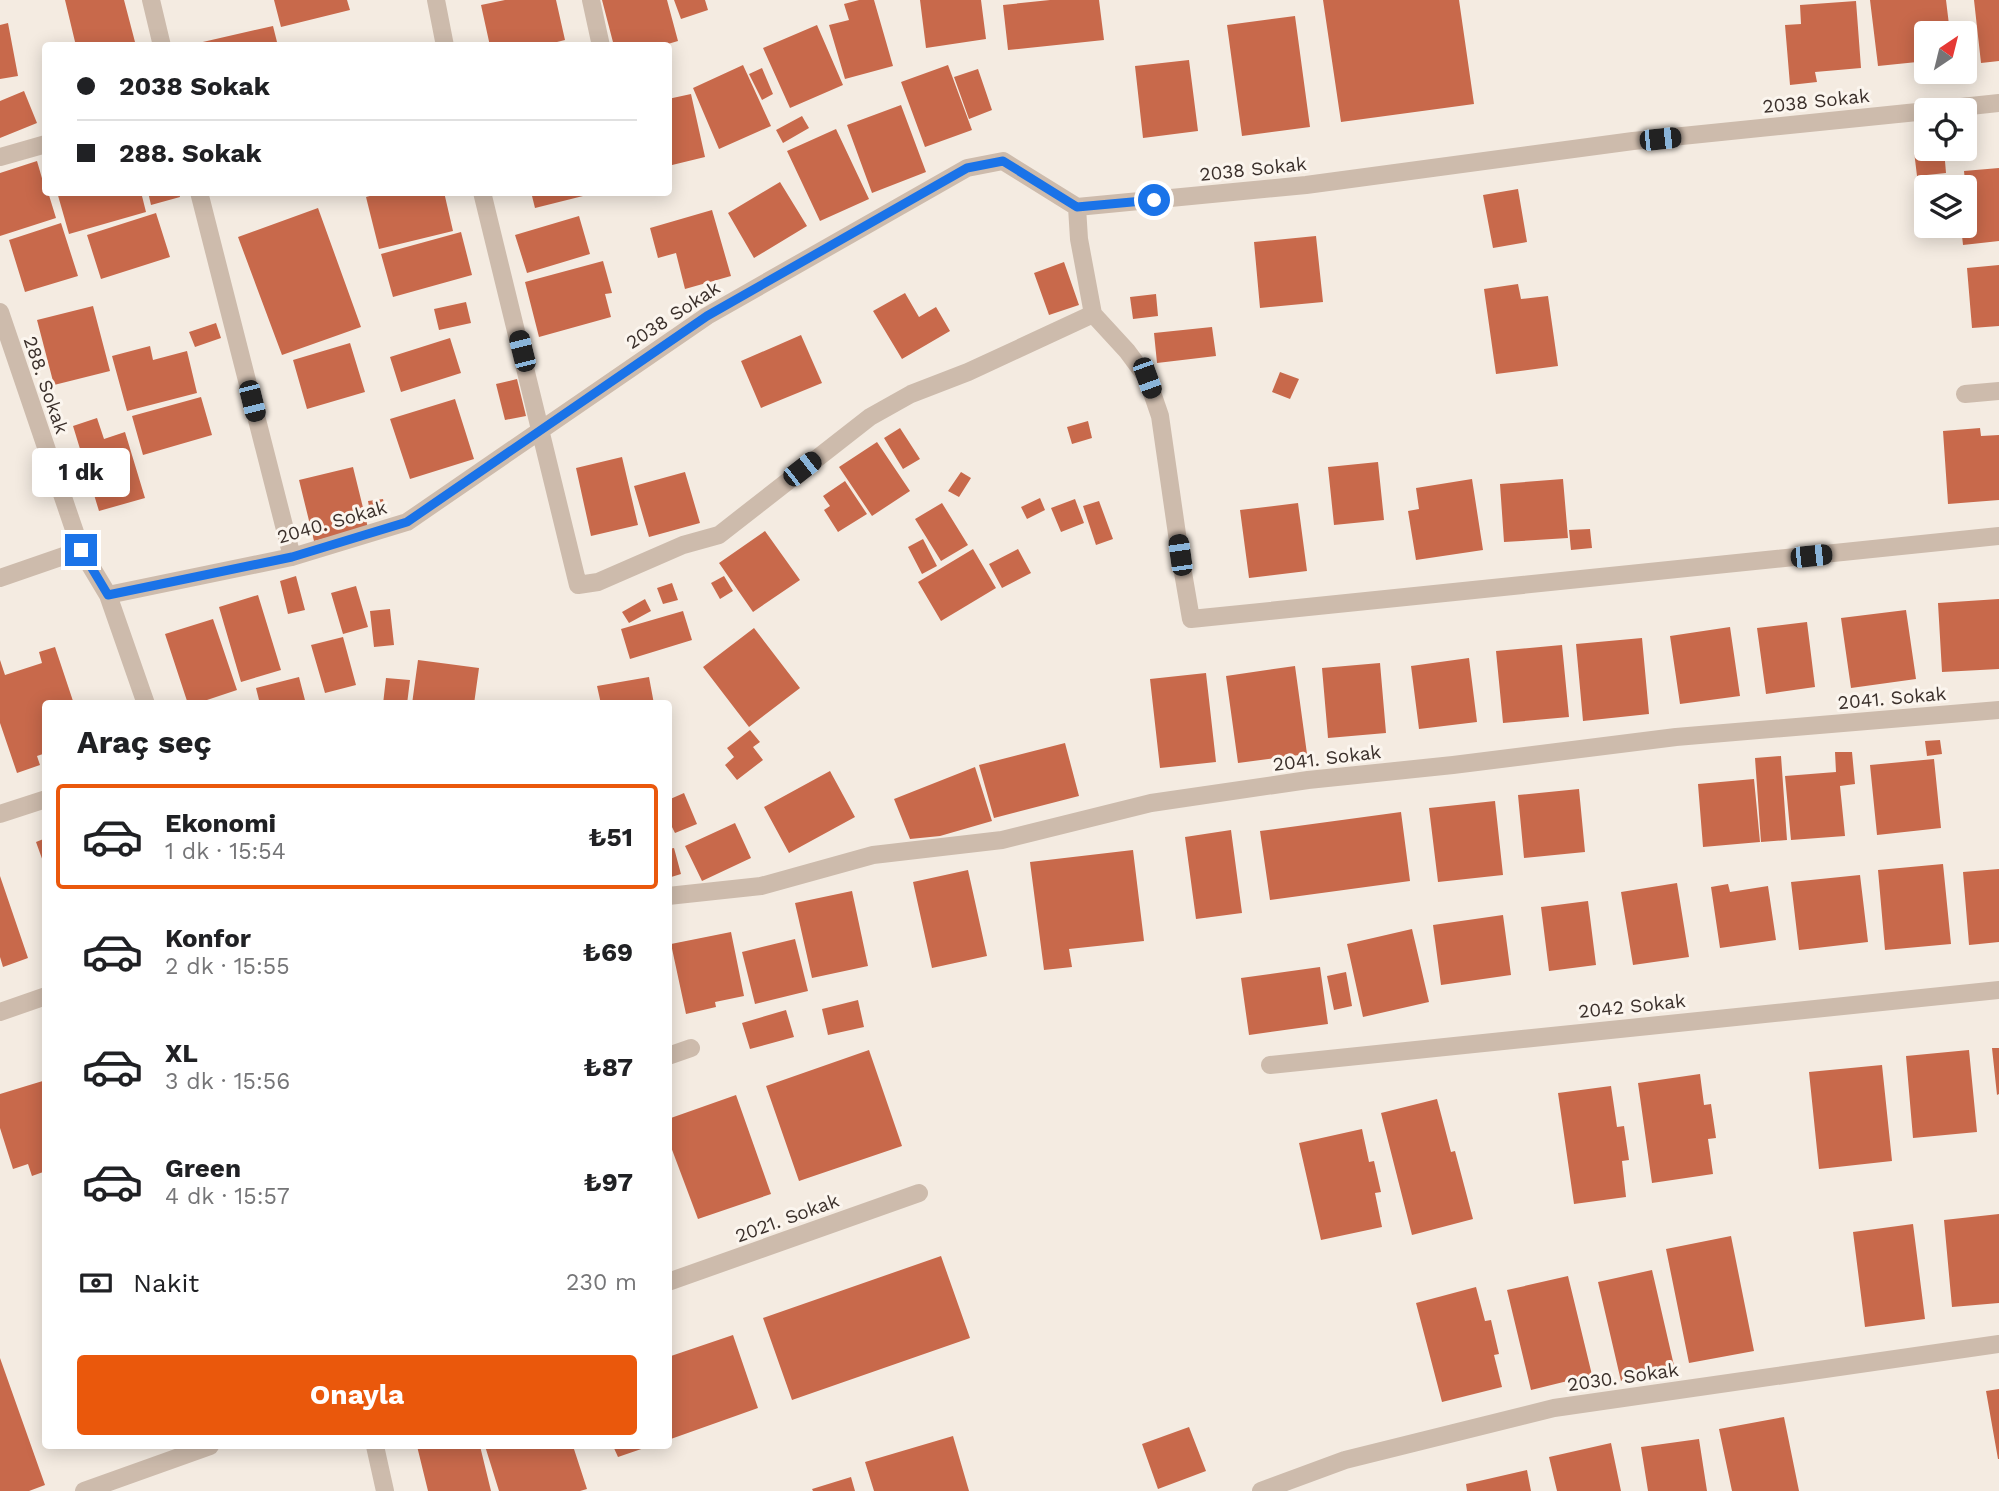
<!DOCTYPE html>
<html lang="tr">
<head>
<meta charset="utf-8">
<style>
	:root { --surface:#fff; --page:#f2f2f2; --text:#202124; --muted:#757577; --line:#e0e0e0; --accent:#ea580c }
	body { margin:0; font-family:"Work Sans",sans-serif; background:var(--page); color:var(--text); height:100vh; display:flex; flex-direction:column; font-size:26px; white-space:nowrap }
	* { box-sizing:border-box; margin:0 }
	p { font-size:23px; color:var(--muted) }
	.icon { flex:none; width:38px; height:38px; fill:none; stroke:currentColor; stroke-width:2; stroke-linecap:round; stroke-linejoin:round }
	.map { position:relative; flex:1; overflow:hidden }
	.drawer { position:absolute; left:42px; top:700px; width:630px; height:749px; display:flex; flex-direction:column; background:var(--surface); border-radius:7px; box-shadow:0 4px 18px #0003 }
	.drawer>* { flex:none }
	.guide { position:absolute; left:42px; top:42px; width:630px; height:154px; border-radius:7px; box-shadow:0 4px 18px #0003; display:grid; align-content:center; height:154px; padding:0 35px; background:var(--surface) }
	.needle { width:46px; rotate:35deg }
	.fabs { position:absolute; left:1914px; top:21px; display:grid; gap:14px }
	.fabs a { display:grid; place-items:center; width:63px; height:63px; border-radius:7px; background:var(--surface); box-shadow:0 4px 18px #0003; font-size:35px }
	.end { position:absolute; width:32px; height:32px; margin:-16px; border:9px solid #1a73e8; background:#fff; box-shadow:0 0 0 4px #fff }
	.from { border-radius:50% }
	.bubble { position:absolute; height:49px; border-radius:7px; background:var(--surface); box-shadow:0 4px 18px #0003; font-size:23px; font-weight:700; line-height:49px; text-align:center }
	.car { position:absolute; width:21px; height:42px; margin:-21px -10px; border-radius:9px; box-shadow:0 0 5px 2px #0007; background:linear-gradient(#222 24%,#8ab4d8 0 40%,#222 0 76%,#8ab4d8 0 86%,#222 0) }
	.guide b { display:flex; align-items:center; gap:24px; height:66px; font-size:26px }
	.guide b+b { border-top:2px solid var(--line) }
	.guide i { width:18px; height:18px; background:var(--text) }
	ul { padding:0; list-style:none }
	li { display:flex; align-items:center; gap:21px; height:105px; margin:0 14px 10px; padding:0 21px; border:4px solid transparent; border-radius:7px }
	li div { flex:1 }
	li b { display:block; font-size:26px }
	li em { font-style:normal; font-weight:700 }
	li.selected { border-color:var(--accent) }
	li>.icon { width:63px; height:63px; stroke-width:1.5 }
	h2 { padding:0 35px; font-size:32px; line-height:84px }
	.pay { display:flex; align-items:center; gap:18px; height:77px; padding:0 35px; font-size:26px }
	.pay p { margin-inline-start:auto }
	.primary-button { display:flex; gap:14px; margin-top:auto; padding:14px 35px }
	.primary-button a { flex:1; height:80px; border-radius:7px; background:var(--accent); color:#fff; font-size:28px; font-weight:700; line-height:80px; text-align:center }
	.map>svg:first-child { display:block }
</style>
</head>
<body>
<div class="map">
<svg width="1999" height="1491" viewBox="0 0 1999 1491">
	<rect width="100%" height="100%" fill="#f4ebe1"/>
	<path fill="#c8694b" d="M 65,0 L 124,0 L 135,42 L 120,46 L 76,46 Z
		M 274,0 L 347,0 L 350,10 L 281,27 Z
		M 505,0 L 556,0 L 565,40 L 541,46 L 490,46 L 481,5 Z
		M 602,0 L 667,0 L 678,41 L 661,46 L 614,46 Z
		M 674,0 L 705,0 L 708,10 L 681,19 Z
		M 859,0 L 874,0 L 893,66 L 845,79 L 829,25 L 849,20 L 844,4 Z
		M 920,0 L 981,0 L 986,39 L 926,48 Z
		M 1050,0 L 1099,0 L 1104,40 L 1008,50 L 1003,5 Z
		M 1323,0 L 1459,0 L 1474,104 L 1341,122 Z
		M 1870,0 L 1946,0 L 1950,33 L 1927,33 L 1927,61 L 1878,66 Z
		M 1974,0 L 1999,0 L 1999,61 L 1981,63 Z
		M 1856,1 L 1861,68 L 1815,72 L 1817,82 L 1790,85 L 1785,25 L 1801,24 L 1800,5 Z
		M 1295,16 L 1310,127 L 1242,136 L 1227,25 Z
		M 8,23 L 18,76 L 0,79 L 0,25 Z
		M 817,25 L 843,85 L 790,108 L 763,48 Z
		M 273,26 L 278,46 L 194,46 L 194,44 Z
		M 1189,60 L 1198,131 L 1143,138 L 1135,66 Z
		M 743,65 L 771,126 L 719,149 L 693,88 Z
		M 948,65 L 972,130 L 925,147 L 901,82 Z
		M 762,68 L 773,94 L 762,100 L 749,74 Z
		M 978,69 L 992,110 L 969,119 L 954,77 Z
		M 24,91 L 37,123 L 0,138 L 0,101 Z
		M 691,94 L 705,157 L 668,166 L 668,99 Z
		M 901,105 L 926,172 L 872,193 L 847,125 Z
		M 802,116 L 809,128 L 783,143 L 776,130 Z
		M 836,129 L 869,199 L 820,221 L 787,151 Z
		M 1944,149 L 1946,173 L 1917,176 L 1914,151 Z
		M 37,161 L 46,192 L 48,192 L 56,218 L 0,236 L 0,173 Z
		M 1999,168 L 1999,241 L 1963,245 L 1961,226 L 1965,226 L 1965,187 L 1957,187 L 1956,183 L 1965,182 L 1964,171 Z
		M 780,182 L 807,226 L 754,258 L 728,213 Z
		M 1518,189 L 1527,242 L 1493,248 L 1483,195 Z
		M 57,192 L 141,192 L 146,212 L 69,234 Z
		M 148,192 L 179,192 L 180,197 L 151,205 Z
		M 384,192 L 444,192 L 453,231 L 379,249 L 366,197 Z
		M 531,192 L 595,192 L 595,193 L 535,208 Z
		M 318,208 L 361,327 L 282,355 L 238,237 Z
		M 712,210 L 731,276 L 685,289 L 676,253 L 658,258 L 650,228 Z
		M 156,213 L 170,257 L 101,279 L 87,235 Z
		M 579,216 L 590,254 L 527,273 L 515,235 Z
		M 61,223 L 78,276 L 25,292 L 9,240 Z
		M 461,232 L 472,275 L 393,297 L 381,254 Z
		M 1316,236 L 1323,302 L 1260,308 L 1254,242 Z
		M 603,261 L 612,293 L 605,294 L 611,317 L 539,337 L 525,282 Z
		M 1064,262 L 1079,305 L 1049,315 L 1034,273 Z
		M 1999,265 L 1999,326 L 1972,328 L 1967,268 Z
		M 1518,284 L 1521,299 L 1548,296 L 1558,366 L 1496,374 L 1484,289 Z
		M 905,293 L 919,317 L 936,307 L 950,331 L 902,359 L 873,311 Z
		M 1156,294 L 1158,316 L 1133,319 L 1130,297 Z
		M 466,302 L 471,323 L 439,330 L 434,309 Z
		M 93,306 L 110,371 L 54,385 L 37,320 Z
		M 216,323 L 221,338 L 195,347 L 189,332 Z
		M 1212,327 L 1216,356 L 1157,363 L 1154,333 Z
		M 801,335 L 822,383 L 761,408 L 741,361 Z
		M 450,338 L 461,373 L 401,392 L 390,357 Z
		M 350,343 L 365,392 L 307,409 L 293,360 Z
		M 150,346 L 153,360 L 187,351 L 197,393 L 127,411 L 112,356 Z
		M 1280,372 L 1299,379 L 1290,399 L 1272,392 Z
		M 517,379 L 526,416 L 505,420 L 496,384 Z
		M 201,397 L 212,435 L 143,455 L 132,416 Z
		M 455,399 L 474,459 L 410,479 L 390,419 Z
		M 97,418 L 104,439 L 125,432 L 145,498 L 99,511 L 73,426 Z
		M 1088,421 L 1092,438 L 1072,444 L 1067,427 Z
		M 900,428 L 920,459 L 903,469 L 884,438 Z
		M 1980,428 L 1981,436 L 1999,435 L 1999,500 L 1948,504 L 1943,431 Z
		M 877,442 L 910,491 L 872,516 L 839,467 Z
		M 622,457 L 638,525 L 591,536 L 576,468 Z
		M 1378,462 L 1384,520 L 1334,525 L 1328,467 Z
		M 353,467 L 368,528 L 314,541 L 299,480 Z
		M 685,472 L 700,523 L 649,537 L 634,486 Z
		M 961,472 L 971,478 L 959,497 L 948,491 Z
		M 1472,479 L 1483,550 L 1416,560 L 1408,511 L 1419,509 L 1416,488 Z
		M 1563,479 L 1568,538 L 1504,542 L 1500,484 Z
		M 845,481 L 867,514 L 838,532 L 824,510 L 830,506 L 823,496 Z
		M 1040,498 L 1045,510 L 1027,519 L 1021,507 Z
		M 383,499 L 386,514 L 371,517 L 368,501 Z
		M 1075,499 L 1084,523 L 1061,532 L 1051,508 Z
		M 1099,501 L 1113,539 L 1096,545 L 1083,506 Z
		M 942,503 L 968,545 L 941,561 L 915,519 Z
		M 1298,503 L 1307,571 L 1249,578 L 1240,510 Z
		M 1590,529 L 1592,548 L 1571,550 L 1569,530 Z
		M 765,531 L 800,580 L 753,612 L 719,563 Z
		M 923,539 L 937,566 L 922,574 L 908,547 Z
		M 973,549 L 996,588 L 941,621 L 918,582 Z
		M 1018,549 L 1031,573 L 1002,588 L 989,564 Z
		M 296,576 L 305,610 L 288,614 L 280,581 Z
		M 724,576 L 733,591 L 720,599 L 711,583 Z
		M 672,583 L 678,600 L 663,604 L 657,588 Z
		M 356,586 L 368,627 L 343,634 L 331,593 Z
		M 258,595 L 281,670 L 241,682 L 219,607 Z
		M 645,599 L 651,611 L 629,623 L 622,612 Z
		M 1999,599 L 1999,669 L 1942,672 L 1938,603 Z
		M 390,609 L 394,645 L 374,647 L 370,611 Z
		M 1906,610 L 1916,679 L 1851,688 L 1841,618 Z
		M 683,611 L 692,640 L 630,659 L 621,629 Z
		M 213,619 L 237,690 L 195,704 L 188,704 L 165,634 Z
		M 1807,622 L 1815,687 L 1766,694 L 1757,628 Z
		M 1730,627 L 1740,696 L 1680,704 L 1670,636 Z
		M 754,628 L 800,688 L 749,727 L 703,667 Z
		M 343,637 L 356,685 L 325,693 L 311,645 Z
		M 1642,638 L 1649,714 L 1583,721 L 1576,644 Z
		M 1562,645 L 1569,717 L 1503,723 L 1496,651 Z
		M 55,647 L 74,704 L 46,704 L 46,753 L 37,756 L 40,765 L 17,773 L 0,723 L 0,660 L 5,675 L 42,663 L 39,652 Z
		M 1469,658 L 1477,722 L 1419,729 L 1411,666 Z
		M 418,660 L 479,668 L 474,704 L 412,704 Z
		M 1380,663 L 1386,733 L 1328,738 L 1322,668 Z
		M 1295,666 L 1307,754 L 1238,763 L 1226,676 Z
		M 1206,673 L 1216,762 L 1160,768 L 1150,679 Z
		M 299,677 L 306,704 L 260,704 L 256,688 Z
		M 649,677 L 654,704 L 601,704 L 597,686 Z
		M 386,678 L 410,680 L 407,704 L 383,704 Z
		M 750,730 L 760,742 L 753,747 L 763,760 L 737,780 L 725,765 L 734,757 L 727,748 Z
		M 1940,740 L 1942,754 L 1927,756 L 1925,741 Z
		M 1065,743 L 1079,796 L 994,818 L 979,765 Z
		M 1835,752 L 1852,752 L 1855,784 L 1840,786 L 1845,836 L 1791,840 L 1785,776 L 1836,772 Z
		M 1781,756 L 1787,840 L 1761,842 L 1755,758 Z
		M 1934,759 L 1941,828 L 1877,835 L 1870,765 Z
		M 975,767 L 992,821 L 940,836 L 910,839 L 894,799 Z
		M 830,771 L 855,817 L 789,853 L 764,807 Z
		M 1754,779 L 1760,842 L 1703,847 L 1698,784 Z
		M 1579,789 L 1585,852 L 1524,858 L 1518,795 Z
		M 684,793 L 697,824 L 675,833 L 668,819 L 668,800 Z
		M 1495,801 L 1503,875 L 1438,882 L 1429,808 Z
		M 1401,812 L 1410,881 L 1270,900 L 1260,831 Z
		M 735,823 L 751,858 L 702,881 L 685,846 Z
		M 1231,830 L 1242,913 L 1196,919 L 1185,837 Z
		M 46,838 L 46,867 L 45,867 L 36,842 Z
		M 674,848 L 681,874 L 668,878 L 668,849 Z
		M 1133,850 L 1144,941 L 1069,949 L 1072,967 L 1044,970 L 1030,862 Z
		M 1943,864 L 1951,944 L 1885,950 L 1878,870 Z
		M 1999,869 L 1999,942 L 1969,945 L 1963,872 Z
		M 968,870 L 987,956 L 932,968 L 913,882 Z
		M 1860,875 L 1868,942 L 1799,950 L 1791,882 Z
		M 0,876 L 28,958 L 3,967 L 0,957 Z
		M 1677,883 L 1689,957 L 1633,965 L 1621,892 Z
		M 1728,884 L 1730,892 L 1768,886 L 1776,940 L 1720,948 L 1711,887 Z
		M 852,891 L 868,966 L 812,978 L 795,903 Z
		M 1588,901 L 1596,965 L 1549,971 L 1541,907 Z
		M 1503,915 L 1511,975 L 1441,985 L 1433,925 Z
		M 1412,929 L 1429,1002 L 1363,1017 L 1347,944 Z
		M 731,932 L 744,996 L 715,1002 L 716,1007 L 686,1014 L 671,944 Z
		M 795,939 L 808,991 L 755,1004 L 742,952 Z
		M 1320,967 L 1328,1024 L 1249,1035 L 1241,978 Z
		M 1346,972 L 1352,1006 L 1334,1010 L 1327,976 Z
		M 858,1000 L 864,1027 L 828,1035 L 822,1009 Z
		M 786,1010 L 794,1037 L 750,1049 L 742,1023 Z
		M 1992,1048 L 1999,1048 L 1999,1094 L 1997,1095 Z
		M 869,1050 L 902,1146 L 799,1181 L 766,1086 Z
		M 1969,1050 L 1977,1132 L 1913,1138 L 1906,1056 Z
		M 1882,1065 L 1892,1161 L 1819,1169 L 1809,1072 Z
		M 1700,1074 L 1704,1105 L 1711,1104 L 1716,1138 L 1708,1139 L 1713,1174 L 1652,1183 L 1638,1083 Z
		M 46,1080 L 46,1171 L 32,1176 L 28,1164 L 13,1169 L 0,1128 L 0,1094 Z
		M 1611,1086 L 1617,1127 L 1624,1126 L 1629,1160 L 1622,1161 L 1626,1197 L 1574,1204 L 1558,1093 Z
		M 736,1095 L 771,1194 L 698,1219 L 668,1139 L 668,1119 Z
		M 1437,1099 L 1451,1152 L 1455,1151 L 1473,1219 L 1412,1235 L 1381,1113 Z
		M 1362,1129 L 1369,1162 L 1374,1161 L 1381,1192 L 1375,1193 L 1382,1227 L 1321,1240 L 1299,1143 Z
		M 1999,1214 L 1999,1303 L 1952,1307 L 1944,1220 Z
		M 1913,1224 L 1925,1319 L 1865,1327 L 1853,1232 Z
		M 1731,1236 L 1754,1351 L 1689,1363 L 1666,1249 Z
		M 941,1256 L 970,1338 L 792,1400 L 763,1318 Z
		M 1652,1270 L 1675,1370 L 1621,1381 L 1598,1282 Z
		M 1568,1276 L 1592,1375 L 1531,1390 L 1507,1290 Z
		M 1476,1287 L 1485,1321 L 1491,1320 L 1499,1354 L 1494,1355 L 1502,1387 L 1442,1402 L 1416,1303 Z
		M 733,1335 L 758,1408 L 668,1440 L 668,1357 Z
		M 0,1358 L 45,1485 L 29,1491 L 0,1491 Z
		M 1999,1389 L 1999,1459 L 1998,1459 L 1986,1391 Z
		M 1784,1417 L 1799,1491 L 1732,1491 L 1719,1429 Z
		M 1189,1427 L 1206,1471 L 1158,1489 L 1142,1444 Z
		M 953,1436 L 969,1491 L 874,1491 L 865,1462 Z
		M 1699,1439 L 1707,1491 L 1648,1491 L 1641,1447 Z
		M 1611,1443 L 1621,1491 L 1557,1491 L 1549,1457 Z
		M 417,1446 L 480,1446 L 491,1491 L 428,1491 Z
		M 485,1446 L 573,1446 L 587,1489 L 580,1491 L 499,1491 Z
		M 613,1446 L 650,1446 L 618,1457 Z
		M 1527,1470 L 1531,1491 L 1467,1491 L 1466,1484 Z
		M 851,1477 L 855,1491 L 813,1491 L 812,1489 Z"/>
	<g fill="none" stroke-linecap="round" stroke-linejoin="round">
		<path stroke="#cdbbac" stroke-width="18" d="M 0,814 L 46,799
			M 668,1056 L 691,1048"/>
		<path stroke="#cdbbac" stroke-width="18" d="M 151,0 L 162,46
			M 436,0 L 445,46
			M 591,0 L 601,46
			M 1933,110 L 1999,103
			M 0,157 L 46,144
			M 199,192 L 292,557
			M 482,192 L 578,585 L 598,582 L 683,545 L 719,535 L 870,417 L 911,394 L 968,372 L 1093,314
			M 1077,207 L 1079,239 L 1093,314 L 1127,351 L 1147,378 L 1160,416 L 1180,555 L 1191,619 L 1999,536
			M 0,312 L 81,550 L 108,595 L 146,704
			M 1965,394 L 1999,391
			M 0,578 L 81,550
			M 108,595 L 292,557 L 407,522 L 707,316 L 967,168 L 1003,161 L 1077,207 L 1306,185 L 1633,141 L 1927,111
			M 668,896 L 761,886 L 873,855 L 1002,840 L 1151,803 L 1308,780 L 1453,765 L 1676,737 L 1999,710
			M 0,1012 L 46,996
			M 1270,1065 L 1999,990
			M 668,1282 L 919,1193
			M 375,1446 L 385,1491
			M 84,1491 L 210,1446
			M 1261,1491 L 1345,1460 L 1554,1408 L 1999,1344"/>
	</g>
	<g fill="none" stroke-linecap="round" stroke-linejoin="round">
		<path stroke="#1a73e8" stroke-width="9" d="M 81,550 L 108,595 L 292,557 L 407,522 L 707,316 L 967,168 L 1003,161 L 1077,207 L 1154,200"/>
	</g>
	<g text-anchor="middle" dominant-baseline="central" stroke-width="6" stroke-linejoin="round" paint-order="stroke">
		<g font-size="19" fill="#3b302b" stroke="#fbf5ee">
			<text transform="translate(1816 101) rotate(-6)">2038 Sokak</text>
			<text transform="translate(1253 169) rotate(-6)">2038 Sokak</text>
			<text transform="translate(673 315) rotate(-33)">2038 Sokak</text>
			<text transform="translate(46 385) rotate(71)">288. Sokak</text>
			<text transform="translate(332 522) rotate(-16)">2040. Sokak</text>
			<text transform="translate(1892 698) rotate(-5)">2041. Sokak</text>
			<text transform="translate(1327 758) rotate(-7)">2041. Sokak</text>
			<text transform="translate(1632 1006) rotate(-6)">2042 Sokak</text>
			<text transform="translate(787 1218) rotate(-20)">2021. Sokak</text>
			<text transform="translate(1623 1377) rotate(-8)">2030. Sokak</text>
		</g>
	</g>
</svg>
<div class="fabs">
<a><svg class="needle" viewBox="-14 -14 28 28"><path d="M0-13l5 13h-10z" fill="#e53935"/><path d="M0 13l5-13h-10z" fill="#757577"/></svg></a>
<a><svg class="icon" aria-label="locate" viewBox="0 0 24 24"><circle cx="12" cy="12" r="6"/><path d="M12 2v4M12 18v4M2 12h4M18 12h4"/></svg></a>
<a><svg class="icon" aria-label="layers" viewBox="0 0 24 24"><path d="M12 4l9 5-9 5-9-5zM3 14l9 5 9-5"/></svg></a>
</div>
<i class="end from" style="left:1154px;top:200px"></i>
<i class="end" style="left:81px;top:550px"></i>
<div class="bubble" style="left:32px;top:448px;width:98px">1 dk</div>
<i class="car" style="left:1660px;top:139px;rotate:84deg"></i>
<i class="car" style="left:522px;top:351px;rotate:346deg"></i>
<i class="car" style="left:1147px;top:378px;rotate:160deg"></i>
<i class="car" style="left:252px;top:401px;rotate:166deg"></i>
<i class="car" style="left:802px;top:469px;rotate:52deg"></i>
<i class="car" style="left:1180px;top:555px;rotate:352deg"></i>
<i class="car" style="left:1811px;top:556px;rotate:84deg"></i>
<div class="guide">
<b><i class="from"></i>2038 Sokak</b>
<b><i></i>288. Sokak</b>
</div>
<section class="drawer">
<h2>Araç seç</h2>
<ul>
<li class="selected"><svg class="icon" aria-label="car" viewBox="0 0 24 24"><path d="M5 17H2v-5l4-1 3-4h7l3 4 3 1v5h-3M9 17h6M6 11h13"/><circle cx="7" cy="17" r="2"/><circle cx="17" cy="17" r="2"/></svg><div><b>Ekonomi</b><p>1 dk · 15:54</p></div><em>₺51</em></li>
<li><svg class="icon" aria-label="car" viewBox="0 0 24 24"><path d="M5 17H2v-5l4-1 3-4h7l3 4 3 1v5h-3M9 17h6M6 11h13"/><circle cx="7" cy="17" r="2"/><circle cx="17" cy="17" r="2"/></svg><div><b>Konfor</b><p>2 dk · 15:55</p></div><em>₺69</em></li>
<li><svg class="icon" aria-label="car" viewBox="0 0 24 24"><path d="M5 17H2v-5l4-1 3-4h7l3 4 3 1v5h-3M9 17h6M6 11h13"/><circle cx="7" cy="17" r="2"/><circle cx="17" cy="17" r="2"/></svg><div><b>XL</b><p>3 dk · 15:56</p></div><em>₺87</em></li>
<li><svg class="icon" aria-label="car" viewBox="0 0 24 24"><path d="M5 17H2v-5l4-1 3-4h7l3 4 3 1v5h-3M9 17h6M6 11h13"/><circle cx="7" cy="17" r="2"/><circle cx="17" cy="17" r="2"/></svg><div><b>Green</b><p>4 dk · 15:57</p></div><em>₺97</em></li>
</ul>
<div class="pay"><svg class="icon" aria-label="cash" viewBox="0 0 24 24"><path d="M3 7h18v10H3z"/><circle cx="12" cy="12" r="2"/></svg>Nakit<p>230 m</p></div>
<div class="primary-button"><a>Onayla</a></div>
</section>
</div>
</body>
</html>
